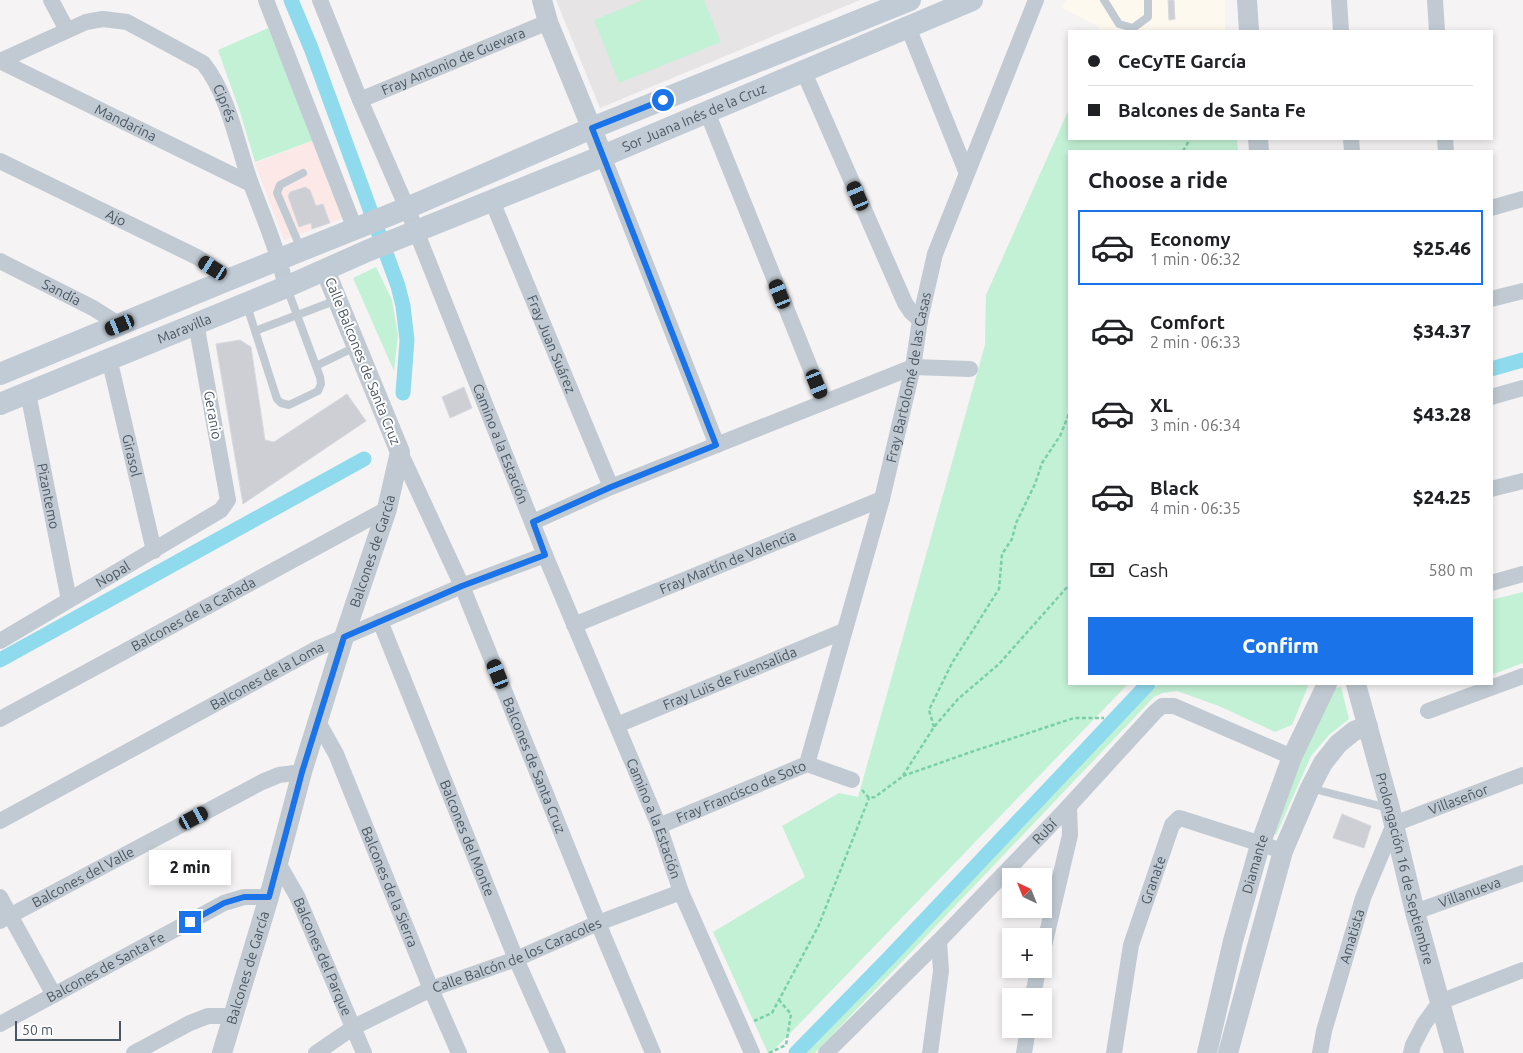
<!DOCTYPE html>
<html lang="en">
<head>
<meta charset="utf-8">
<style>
	:root { --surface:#fff; --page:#f2f2f2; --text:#202124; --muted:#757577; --line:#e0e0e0; --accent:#1a73e8 }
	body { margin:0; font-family:Ubuntu,sans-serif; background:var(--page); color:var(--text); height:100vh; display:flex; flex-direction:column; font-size:19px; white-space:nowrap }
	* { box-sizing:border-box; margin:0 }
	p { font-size:16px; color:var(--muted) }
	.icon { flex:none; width:28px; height:28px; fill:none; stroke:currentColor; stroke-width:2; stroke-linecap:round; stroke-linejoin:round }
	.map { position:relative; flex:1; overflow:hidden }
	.details { position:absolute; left:1068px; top:150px; width:425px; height:535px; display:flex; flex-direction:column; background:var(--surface); border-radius:0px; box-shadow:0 2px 8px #0003 }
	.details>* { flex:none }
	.top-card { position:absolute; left:1068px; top:30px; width:425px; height:110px; border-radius:0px; box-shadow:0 2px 8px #0003; display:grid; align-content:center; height:110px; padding:0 20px; background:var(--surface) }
	.needle { width:32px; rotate:317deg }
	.controls { position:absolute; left:1002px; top:868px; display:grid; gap:10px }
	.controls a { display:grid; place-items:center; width:50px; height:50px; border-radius:0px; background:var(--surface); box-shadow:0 2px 8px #0003; font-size:25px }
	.scale { position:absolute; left:15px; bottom:12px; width:106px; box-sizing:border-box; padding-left:5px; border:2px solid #4a5661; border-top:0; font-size:14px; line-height:18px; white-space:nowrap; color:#4a5661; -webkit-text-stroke:4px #fff; paint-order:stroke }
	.end { position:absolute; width:22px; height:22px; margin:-11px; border:6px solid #1a73e8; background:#fff; box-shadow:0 0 0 2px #fff }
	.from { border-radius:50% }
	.bubble { position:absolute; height:35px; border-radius:0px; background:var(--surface); box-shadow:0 2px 8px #0003; font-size:16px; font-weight:800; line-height:35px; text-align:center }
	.car { position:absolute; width:15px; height:30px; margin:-15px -8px; border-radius:6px; box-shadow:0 0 4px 1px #0007; background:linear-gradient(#222 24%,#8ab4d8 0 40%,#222 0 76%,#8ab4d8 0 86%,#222 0) }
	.top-card b { display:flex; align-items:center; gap:18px; height:48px; font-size:19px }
	.top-card b+b { border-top:1px solid var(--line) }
	.top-card i { width:12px; height:12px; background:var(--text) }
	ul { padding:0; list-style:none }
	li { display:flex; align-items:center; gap:15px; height:75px; margin:0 10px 8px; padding:0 10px; border:2px solid transparent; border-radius:0px }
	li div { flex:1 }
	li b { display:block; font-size:19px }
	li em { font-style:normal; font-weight:800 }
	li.selected { border-color:var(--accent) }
	li>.icon { width:45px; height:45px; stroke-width:1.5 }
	h2 { padding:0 20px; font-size:22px; line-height:60px }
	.pay { display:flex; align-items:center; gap:12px; height:55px; padding:0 20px; font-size:19px }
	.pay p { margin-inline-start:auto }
	.primary-button { display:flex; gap:10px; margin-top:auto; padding:10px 20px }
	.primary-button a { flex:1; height:58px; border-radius:0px; background:var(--accent); color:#fff; font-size:20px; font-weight:800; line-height:58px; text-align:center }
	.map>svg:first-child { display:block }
</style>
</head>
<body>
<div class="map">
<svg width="1523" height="1053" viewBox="0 0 1523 1053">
	<rect width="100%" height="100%" fill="#f5f3f3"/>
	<path fill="#fdf9ef" d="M 1066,0 L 1225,0 L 1225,31 L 1097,31 L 1099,27 L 1062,8 Z"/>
	<path fill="#e6e4e5" d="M 556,0 L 860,0 L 600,108 Z"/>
	<path fill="#fce8e6" d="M 314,140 L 345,217 L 284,240 L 255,163 Z"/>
	<path fill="#c3f1d5" d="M 643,0 L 704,0 L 721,42 L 619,83 L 594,20 Z
		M 268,28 L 314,140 L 255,162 L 240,112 L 218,50 Z
		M 1069,109 L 1069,139 L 1237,139 L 1238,151 L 1069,151 L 1069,684 L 1128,684 L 771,1053 L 768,1053 L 713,932 L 805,877 L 782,826 L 839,793 L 858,797 L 985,345 L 986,295 Z
		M 376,267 L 392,300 L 398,336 L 394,371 L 353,278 Z
		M 1523,592 L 1523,663 L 1491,675 L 1491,600 Z
		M 1158,684 L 1309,684 L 1292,725 L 1275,732 L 1219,706 L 1177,691 L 1163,693 L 1154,697 L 815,1053 L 804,1053 Z
		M 1341,687 L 1349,719 L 1329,735 L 1311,756 L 1276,835 L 1272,832 L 1269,828 L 1331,689 Z"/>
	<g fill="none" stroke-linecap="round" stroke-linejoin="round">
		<path stroke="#90daee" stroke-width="15" d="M 291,0 L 311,48 L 398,286 L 403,306 L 407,340 L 403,393
			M 1491,369 L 1523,360
			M 0,660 L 364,459
			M 796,1053 L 889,958 L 1148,684"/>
	</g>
	<path fill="#cdcfd5" stroke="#d7d9de" d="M 1168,0 L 1174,0 L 1175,19 L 1169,20 Z
		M 305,187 L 310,190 L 316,206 L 323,204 L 330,223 L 312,229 L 311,223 L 299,227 L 288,196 L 290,192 Z
		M 240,340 L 251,347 L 265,440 L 274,442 L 347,394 L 366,421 L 243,504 L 216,344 Z
		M 464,387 L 472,408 L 450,418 L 442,397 Z
		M 1342,814 L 1371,826 L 1364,848 L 1333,838 Z"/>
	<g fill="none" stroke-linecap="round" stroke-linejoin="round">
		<path stroke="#7ad0a6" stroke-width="2.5" stroke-dasharray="4 2.5" stroke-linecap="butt" d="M 1183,151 L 1190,139
			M 934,727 L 929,710 L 952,663 L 999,589 L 1002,554 L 1012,539 L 1016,523 L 1035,484 L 1042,463 L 1060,436 L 1069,414
			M 903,776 L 971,752 L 1074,718 L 1104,718
			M 862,790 L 869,798 L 875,797 L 902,777 L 934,727 L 958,699 L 999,664 L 1069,585
			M 754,1021 L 772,1013 L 818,927 L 869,798
			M 769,1053 L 786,1045 L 791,1014 L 779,1000"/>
		<path stroke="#c1cad2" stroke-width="8" d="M 1104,0 L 1119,24 L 1133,28 L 1148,17 L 1148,0
			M 301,249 L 277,193 L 280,185 L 303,173
			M 247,306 L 277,399 L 281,403 L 289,405 L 318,391 L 321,384 L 320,377 L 287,288
			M 255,331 L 337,300
			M 316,366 L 355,347
			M 1310,788 L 1388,808"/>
		<g stroke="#c1cad2" stroke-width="16">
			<path d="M 51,0 L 67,30"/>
			<path d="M 266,0 L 355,229"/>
			<path id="s1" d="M 320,0 L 360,100 L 407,208 L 545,555 L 659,826 L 681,892 L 752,1053"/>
			<path d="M 1339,0 L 1341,31"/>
			<path d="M 1435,0 L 1437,31"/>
			<path d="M 908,27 L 966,171"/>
			<path id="s2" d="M 0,61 L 86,22 L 103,19 L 127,22 L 203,63 C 229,95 237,145 251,184 C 264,218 278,251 286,287"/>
			<path id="s3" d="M 0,61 L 251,184"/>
			<path d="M 803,70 L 905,303 L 911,312 L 920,320"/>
			<path id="s4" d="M 360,100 L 548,22"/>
			<path d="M 707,112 L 824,402"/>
			<path d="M 1351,139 L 1352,151"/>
			<path d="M 1445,139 L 1446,151"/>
			<path d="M 603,156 L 717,445"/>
			<path id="s5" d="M 0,161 L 197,257 L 230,279"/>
			<path id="s6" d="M 492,201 L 611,487"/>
			<path d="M 1491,208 L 1523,199"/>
			<path id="s7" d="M 0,261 L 93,308 L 120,325"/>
			<path d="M 1491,299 L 1523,291"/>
			<path id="s8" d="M 109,358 L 154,551"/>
			<path id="s9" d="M 28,393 L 69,600"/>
			<path d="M 1491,397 L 1523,388"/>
			<path id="s10" d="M 400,452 L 462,586 L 598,923 L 653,1053"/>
			<path d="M 1491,489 L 1523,481"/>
			<path d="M 533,522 L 611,487 L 913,367 L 970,369"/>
			<path d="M 1491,583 L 1523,574"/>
			<path id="s11" d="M 380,621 L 516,959 L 558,1053"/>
			<path id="s12" d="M 574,625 L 882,499"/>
			<path id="s13" d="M 0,641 L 221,510 L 228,500 L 196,323"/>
			<path d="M 1428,711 L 1523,676"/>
			<path id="s14" d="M 0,719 L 387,509"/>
			<path id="s15" d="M 318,722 L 336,754 L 431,989 L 459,1053"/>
			<path id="s16" d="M 617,725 L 844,631"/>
			<path id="s17" d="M 807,764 L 882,499 L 913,367 L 920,320 L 935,254 L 1036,0"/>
			<path id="s18" d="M 0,821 L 316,649 L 462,586 L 545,555"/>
			<path id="s19" d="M 659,826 L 807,764 L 852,780"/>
			<path id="s20" d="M 278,863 L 297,896 L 364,1053"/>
			<path d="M 0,897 L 54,995"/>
			<path id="s21" d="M 1415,912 L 1523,873"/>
			<path id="s22" d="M 0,921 L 262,782 L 279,775 L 302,772"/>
			<path d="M 1044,946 L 1070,835 L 1069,806"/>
			<path d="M 1033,996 L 1038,969"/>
			<path id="s23" d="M 0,1024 L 224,903 L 244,897 L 269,897"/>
			<path d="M 134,1053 L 190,1023 L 208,1016 L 234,1016"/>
			<path id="s24" d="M 316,1053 L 354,1027 L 431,989 L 516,959 L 598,923 L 681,892"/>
			<path id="s25" d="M 826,1053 L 939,941 L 1069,806 L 1155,712 L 1162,706 L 1174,706 L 1292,757"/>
			<path d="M 930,1053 L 941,971 L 939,941"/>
			<path d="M 1024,1053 L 1028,1029"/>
			<path id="s26" d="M 1114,1053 L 1131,945 L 1172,825 L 1179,818 L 1183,819 L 1283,851"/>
			<path id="s27" d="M 1320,1053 L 1324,1031 L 1363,898 L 1394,824 L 1523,775"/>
			<path d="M 1411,1053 L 1413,1045 L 1424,1024 L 1440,1002 L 1523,970"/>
		</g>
		<g stroke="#c1cad2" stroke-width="20">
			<path d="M 542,0 L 548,22 L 603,156"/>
			<path d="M 1247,0 L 1249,31"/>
			<path d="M 1258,139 L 1259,151"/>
			<path id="s28" d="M 1356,684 L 1390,808 L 1415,912 L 1454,1053"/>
			<path id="s29" d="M 222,1053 L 269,897 L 302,772 L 344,637 L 387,509 L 400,452 L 325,270"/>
			<path id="s30" d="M 1207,1053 L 1233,941 L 1260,845 L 1292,757 L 1327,684"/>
			<path d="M 1228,1053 L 1283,851 L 1310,788 L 1323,763 L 1338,744 L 1354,731 L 1368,726"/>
		</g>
		<g stroke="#c1cbd6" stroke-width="22">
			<path d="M 0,374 L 230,279 L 407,208 L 592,128 L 910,0"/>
			<path id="s31" d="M 0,404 L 286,287 L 367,251 L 603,156 L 972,0"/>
		</g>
	</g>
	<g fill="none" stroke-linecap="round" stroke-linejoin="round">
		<path stroke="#1a73e8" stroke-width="6" d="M 190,922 L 224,903 L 244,897 L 269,897 L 302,772 L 344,637 L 462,586 L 545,555 L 533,522 L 611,487 L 716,445 L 592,128 L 663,100"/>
	</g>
	<g text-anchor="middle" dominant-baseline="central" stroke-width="4" stroke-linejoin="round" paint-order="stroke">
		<g font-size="14" fill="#4a5661" stroke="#fff">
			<text stroke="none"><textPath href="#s4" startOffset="101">Fray Antonio de Guevara</textPath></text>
			<text stroke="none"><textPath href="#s2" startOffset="268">Ciprés</textPath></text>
			<text stroke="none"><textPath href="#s31" startOffset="751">Sor Juana Inés de la Cruz</textPath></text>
			<text stroke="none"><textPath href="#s3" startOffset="140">Mandarina</textPath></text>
			<text stroke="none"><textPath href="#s5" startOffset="129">Ajo</textPath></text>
			<text stroke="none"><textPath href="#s7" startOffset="69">Sandía</textPath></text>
			<text stroke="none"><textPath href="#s31" startOffset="199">Maravilla</textPath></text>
			<text stroke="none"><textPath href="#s6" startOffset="155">Fray Juan Suárez</textPath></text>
			<text transform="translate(363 361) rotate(68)">Calle Balcones de Santa Cruz</text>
			<text stroke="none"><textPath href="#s17" startOffset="400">Fray Bartolomé de las Casas</textPath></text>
			<text transform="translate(213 415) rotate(80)">Geranio</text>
			<text stroke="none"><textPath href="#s1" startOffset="479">Camino a la Estación</textPath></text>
			<text stroke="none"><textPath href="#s8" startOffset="100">Girasol</textPath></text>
			<text stroke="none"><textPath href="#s9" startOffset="105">Pizantemo</textPath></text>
			<text stroke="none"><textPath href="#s29" startOffset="524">Balcones de García</textPath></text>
			<text stroke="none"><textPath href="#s12" startOffset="166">Fray Martín de Valencia</textPath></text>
			<text stroke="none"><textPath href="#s13" startOffset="131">Nopal</textPath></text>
			<text stroke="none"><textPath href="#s14" startOffset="220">Balcones de la Cañada</textPath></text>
			<text stroke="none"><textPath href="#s18" startOffset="304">Balcones de la Loma</textPath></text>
			<text stroke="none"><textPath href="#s16" startOffset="122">Fray Luis de Fuensalida</textPath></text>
			<text stroke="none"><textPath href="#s10" startOffset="341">Balcones de Santa Cruz</textPath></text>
			<text stroke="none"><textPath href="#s19" startOffset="89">Fray Francisco de Soto</textPath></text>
			<text stroke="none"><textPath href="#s27" startOffset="310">Villaseñor</textPath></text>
			<text stroke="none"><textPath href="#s1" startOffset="884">Camino a la Estación</textPath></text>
			<text stroke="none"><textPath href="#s25" startOffset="311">Rubí</textPath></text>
			<text stroke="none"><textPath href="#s11" startOffset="234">Balcones del Monte</textPath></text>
			<text stroke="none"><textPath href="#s30" startOffset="195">Diamante</textPath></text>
			<text stroke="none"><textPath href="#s28" startOffset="191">Prolongación 16 de Septiembre</textPath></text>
			<text stroke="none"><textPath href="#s22" startOffset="94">Balcones del Valle</textPath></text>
			<text stroke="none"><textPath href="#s26" startOffset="178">Granate</textPath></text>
			<text stroke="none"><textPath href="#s15" startOffset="180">Balcones de la Sierra</textPath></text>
			<text stroke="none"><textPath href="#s21" startOffset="58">Villanueva</textPath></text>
			<text stroke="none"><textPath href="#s27" startOffset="121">Amatista</textPath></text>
			<text stroke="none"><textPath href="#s24" startOffset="224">Calle Balcón de los Caracoles</textPath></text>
			<text stroke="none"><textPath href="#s20" startOffset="104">Balcones del Parque</textPath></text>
			<text stroke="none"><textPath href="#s23" startOffset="120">Balcones de Santa Fe</textPath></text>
			<text stroke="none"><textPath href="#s29" startOffset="89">Balcones de García</textPath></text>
		</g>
	</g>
</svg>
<div class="controls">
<a><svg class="needle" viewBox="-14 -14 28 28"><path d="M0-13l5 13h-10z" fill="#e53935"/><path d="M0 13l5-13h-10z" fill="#757577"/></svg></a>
<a>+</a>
<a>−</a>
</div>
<div class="scale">50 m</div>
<i class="end from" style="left:663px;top:100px"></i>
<i class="end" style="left:190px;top:922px"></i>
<div class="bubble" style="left:149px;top:850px;width:82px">2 min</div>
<i class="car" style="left:858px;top:196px;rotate:337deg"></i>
<i class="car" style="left:213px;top:268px;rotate:303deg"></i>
<i class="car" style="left:780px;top:294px;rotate:338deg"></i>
<i class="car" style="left:120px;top:325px;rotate:248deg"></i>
<i class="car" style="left:817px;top:384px;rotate:158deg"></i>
<i class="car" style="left:498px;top:674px;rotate:338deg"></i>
<i class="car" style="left:194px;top:818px;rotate:62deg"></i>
<div class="top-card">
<b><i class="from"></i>CeCyTE García</b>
<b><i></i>Balcones de Santa Fe</b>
</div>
<section class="details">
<h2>Choose a ride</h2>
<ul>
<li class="selected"><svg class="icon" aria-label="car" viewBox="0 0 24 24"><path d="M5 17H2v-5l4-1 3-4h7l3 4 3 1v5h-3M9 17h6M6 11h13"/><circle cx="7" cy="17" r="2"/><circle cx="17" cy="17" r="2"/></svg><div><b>Economy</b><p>1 min · 06:32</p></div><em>$25.46</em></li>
<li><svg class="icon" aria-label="car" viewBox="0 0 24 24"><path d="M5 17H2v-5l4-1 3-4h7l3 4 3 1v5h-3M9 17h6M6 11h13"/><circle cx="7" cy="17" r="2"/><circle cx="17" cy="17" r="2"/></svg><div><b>Comfort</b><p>2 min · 06:33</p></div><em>$34.37</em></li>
<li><svg class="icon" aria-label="car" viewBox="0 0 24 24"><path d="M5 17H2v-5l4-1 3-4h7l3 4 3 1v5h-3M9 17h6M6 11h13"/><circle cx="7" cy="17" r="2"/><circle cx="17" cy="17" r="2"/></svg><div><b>XL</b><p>3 min · 06:34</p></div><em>$43.28</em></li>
<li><svg class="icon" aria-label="car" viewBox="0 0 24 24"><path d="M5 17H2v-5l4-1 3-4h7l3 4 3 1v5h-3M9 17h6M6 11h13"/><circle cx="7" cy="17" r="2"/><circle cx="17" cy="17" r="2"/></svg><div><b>Black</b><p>4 min · 06:35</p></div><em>$24.25</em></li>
</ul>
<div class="pay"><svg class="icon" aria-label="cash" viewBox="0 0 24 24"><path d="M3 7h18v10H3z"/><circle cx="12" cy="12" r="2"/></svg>Cash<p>580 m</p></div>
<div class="primary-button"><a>Confirm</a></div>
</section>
</div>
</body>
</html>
